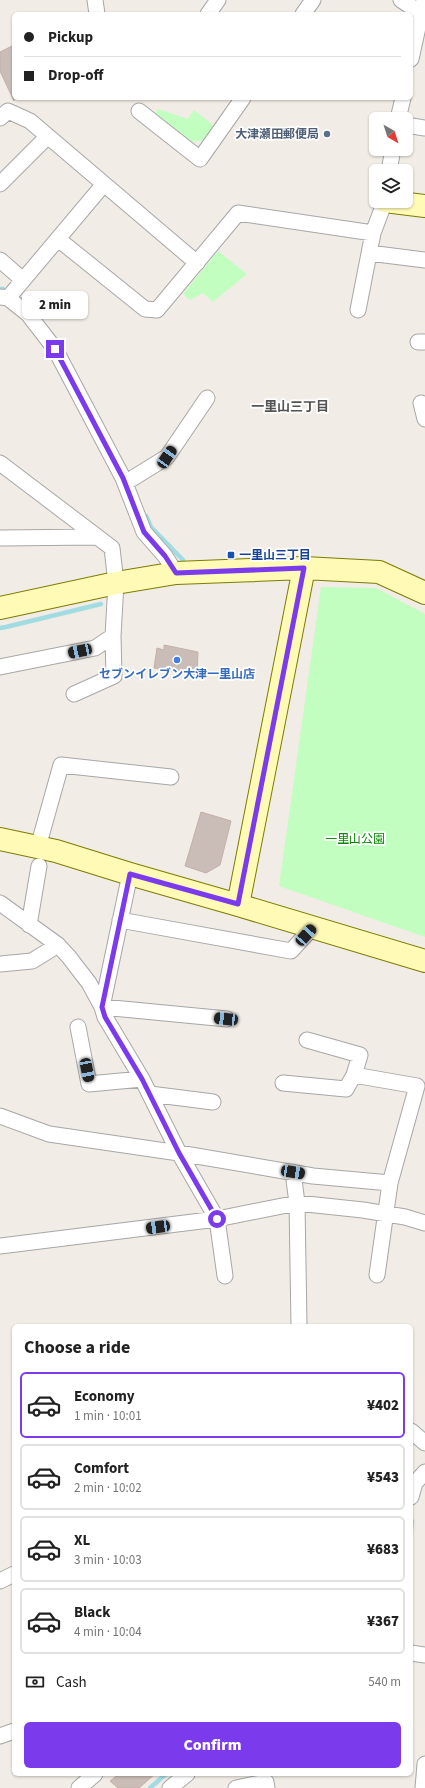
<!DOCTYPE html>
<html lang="en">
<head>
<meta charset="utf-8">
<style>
	:root { --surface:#fff; --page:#f2f2f2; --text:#222; --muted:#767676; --line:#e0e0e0; --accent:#7c3aed }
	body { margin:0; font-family:"Source Sans 3","Noto Sans JP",sans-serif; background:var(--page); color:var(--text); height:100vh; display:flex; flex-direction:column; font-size:15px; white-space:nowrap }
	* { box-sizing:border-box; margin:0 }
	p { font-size:13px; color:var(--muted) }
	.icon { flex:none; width:22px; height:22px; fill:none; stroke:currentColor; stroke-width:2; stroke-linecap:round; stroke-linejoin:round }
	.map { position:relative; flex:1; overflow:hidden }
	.sheet { position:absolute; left:12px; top:1324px; width:401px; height:452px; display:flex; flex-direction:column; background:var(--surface); border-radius:6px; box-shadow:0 1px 3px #0004 }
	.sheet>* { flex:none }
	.hud { position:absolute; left:12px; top:12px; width:401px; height:88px; border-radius:6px; box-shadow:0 1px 3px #0004; display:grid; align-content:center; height:88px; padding:0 12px; background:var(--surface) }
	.needle { width:26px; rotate:141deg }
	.tools { position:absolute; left:369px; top:112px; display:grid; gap:8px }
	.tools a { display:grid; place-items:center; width:44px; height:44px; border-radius:6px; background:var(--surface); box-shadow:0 1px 3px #0004; font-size:20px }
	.end { position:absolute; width:18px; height:18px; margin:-9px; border:5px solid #7c3aed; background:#fff; box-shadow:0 0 0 2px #fff }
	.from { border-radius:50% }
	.bubble { position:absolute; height:28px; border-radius:6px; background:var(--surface); box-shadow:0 1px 3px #0004; font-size:13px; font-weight:800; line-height:28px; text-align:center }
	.car { position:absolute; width:12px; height:24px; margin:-12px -6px; border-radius:5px; box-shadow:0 0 3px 1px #0007; background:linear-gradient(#222 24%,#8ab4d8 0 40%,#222 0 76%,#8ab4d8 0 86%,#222 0) }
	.hud b { display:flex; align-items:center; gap:14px; height:38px; font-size:15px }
	.hud b+b { border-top:1px solid var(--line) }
	.hud i { width:10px; height:10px; background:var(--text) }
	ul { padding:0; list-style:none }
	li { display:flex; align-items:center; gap:12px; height:66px; margin:0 8px 6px; padding:0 4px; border:2px solid var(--line); border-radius:6px }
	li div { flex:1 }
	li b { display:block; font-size:15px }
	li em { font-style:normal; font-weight:800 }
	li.current { border-color:var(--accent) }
	li>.icon { width:36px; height:36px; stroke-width:1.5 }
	h2 { padding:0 12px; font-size:18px; line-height:48px }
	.pay { display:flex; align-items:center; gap:10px; height:44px; padding:0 12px; font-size:15px }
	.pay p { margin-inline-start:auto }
	.cta { display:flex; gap:8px; margin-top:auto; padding:8px 12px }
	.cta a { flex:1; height:46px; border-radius:6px; background:var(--accent); color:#fff; font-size:16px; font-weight:800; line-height:46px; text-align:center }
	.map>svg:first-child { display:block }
</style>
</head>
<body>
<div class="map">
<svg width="425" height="1788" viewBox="0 0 425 1788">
	<rect width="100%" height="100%" fill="#f1ece5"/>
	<path fill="#c2febf" d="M 158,109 L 188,119 L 194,110 L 214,126 L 204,140 L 192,142 L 154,116 Z
		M 218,251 L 247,274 L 213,302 L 203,293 L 190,300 L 183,294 Z
		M 321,587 L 376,588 L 425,614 L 425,937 L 279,886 Z"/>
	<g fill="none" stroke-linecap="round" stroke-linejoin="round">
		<path stroke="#a2dce3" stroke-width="4.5" d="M 0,289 L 3,289
			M 146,516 L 151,527 L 183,560
			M 0,628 L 6,627 L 101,604
			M 411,1530 L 412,1521
			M 150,1788 L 166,1774"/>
	</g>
	<path fill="#cabdb8" stroke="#c4b0a6" d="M 14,45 L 14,101 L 0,71 L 0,52 Z
		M 164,645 L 198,652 L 197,675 L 154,668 L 157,648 L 164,650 Z
		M 201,812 L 231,821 L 220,865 L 206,873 L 185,866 Z
		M 119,1774 L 155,1774 L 139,1788 L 118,1788 L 110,1781 Z"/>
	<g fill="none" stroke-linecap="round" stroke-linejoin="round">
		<defs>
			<path id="street" d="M 95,0 L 97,14
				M 401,0 L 421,13
				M 208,14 L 218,0
				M 303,14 L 313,0
				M 411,59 L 424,0
				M 139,111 L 200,159 L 243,98
				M 0,118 L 8,111 L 30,121 L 197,263
				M 398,119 L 403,98
				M 406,125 L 425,128
				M 389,171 L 393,149
				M 0,184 L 48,136
				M 58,239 L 145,309 L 157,310 L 238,213 L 373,233
				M 369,253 L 425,260
				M 0,260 L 23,280
				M 0,297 L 8,298 L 28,314 L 55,349 L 123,478 L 144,532 L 165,556 L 176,573
				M 8,298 L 104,184
				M 358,310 L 373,233 L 385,201
				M 418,342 L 425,342
				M 421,403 L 425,419
				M 0,463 L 112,548 L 116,583 L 113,636 L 95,648 L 0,667
				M 125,483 L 167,457 L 207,398
				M 0,538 L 97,537
				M 74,694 L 114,676 L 113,636
				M 38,847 L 61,765 L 171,777
				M 0,903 L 58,945 L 69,957 L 89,983 L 102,1007 L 105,1017 L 142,1079 L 179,1153 L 217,1219 L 225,1276
				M 120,920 L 291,951 L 313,927
				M 29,925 L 39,866
				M 0,964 L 32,961 L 58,945
				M 102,1007 L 130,874
				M 102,1007 L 227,1019
				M 78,1027 L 89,1084 L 142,1079
				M 283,1083 L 346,1089 L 354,1075
				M 150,1094 L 213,1102
				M 0,1116 L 49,1134 L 179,1153 L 313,1176 L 390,1183 L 417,1086 L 354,1075 L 360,1055 L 307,1040
				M 293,1172 L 297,1203 L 299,1326
				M 0,1246 L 217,1219 L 297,1203 L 363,1210 L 405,1217 L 425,1223
				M 377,1275 L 390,1183
				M 411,1431 L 425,1443
				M 411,1497 L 415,1483 L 425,1472
				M 0,1581 L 14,1574
				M 411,1653 L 425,1655
				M 0,1736 L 14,1731
				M 79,1788 L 95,1774
				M 170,1788 L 187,1774
				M 236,1788 L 266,1782 L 267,1788
				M 423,1788 L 425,1764"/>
			<path id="secondary" d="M 385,201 L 425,206
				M 0,608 L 116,583 L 176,573 L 304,568 L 379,572 L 425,593
				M 0,839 L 56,851 L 130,874 L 238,905 L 425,961
				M 238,905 L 304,568"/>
		</defs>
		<use href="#street" stroke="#a7a7a7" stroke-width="17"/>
		<use href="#secondary" stroke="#7e7c00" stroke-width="24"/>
		<use href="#street" stroke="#fff" stroke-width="15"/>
		<use href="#secondary" stroke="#fffab6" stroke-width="22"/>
	</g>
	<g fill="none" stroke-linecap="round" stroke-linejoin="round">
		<path stroke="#7c3aed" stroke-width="5" d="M 55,349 L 123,478 L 144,532 L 165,556 L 176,573 L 304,568 L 238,904 L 130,874 L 102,1007 L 105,1017 L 142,1079 L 179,1153 L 217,1219"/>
	</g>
	<circle fill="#5c6f8a" stroke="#fff" stroke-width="1.5" cx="327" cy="134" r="4"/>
	<rect fill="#1a4fb4" stroke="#fff" stroke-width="1.5" x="227" y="551" width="8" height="8" rx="2"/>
	<circle fill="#3f7fe0" stroke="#fff" stroke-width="1.5" cx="177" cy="660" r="4"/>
	<g text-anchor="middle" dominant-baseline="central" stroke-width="3.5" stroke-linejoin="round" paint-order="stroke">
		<g font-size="12" font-weight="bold" fill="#4e5e75" stroke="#fff" text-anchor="end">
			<text x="319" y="134">大津瀬田郵便局</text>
		</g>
		<g font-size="12" font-weight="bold" fill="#164399" stroke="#fff" text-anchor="start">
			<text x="239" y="555">一里山三丁目</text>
		</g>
		<g font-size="12" font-weight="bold" fill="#366cbe" stroke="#fff">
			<text x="177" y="674">セブンイレブン大津一里山店</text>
		</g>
		<g font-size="12" fill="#078a01" stroke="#fff">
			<text x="355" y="839">一里山公園</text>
		</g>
		<g font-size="13" font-weight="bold" fill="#535353" stroke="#fff">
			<text x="290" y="407">一里山三丁目</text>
		</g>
	</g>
</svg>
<div class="tools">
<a><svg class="needle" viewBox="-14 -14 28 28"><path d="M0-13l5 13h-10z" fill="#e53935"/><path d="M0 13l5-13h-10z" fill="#767676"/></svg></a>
<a><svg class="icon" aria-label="layers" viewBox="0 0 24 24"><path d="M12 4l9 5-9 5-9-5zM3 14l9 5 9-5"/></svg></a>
</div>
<i class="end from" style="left:217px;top:1219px"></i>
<i class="end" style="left:55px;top:349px"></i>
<div class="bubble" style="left:22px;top:291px;width:66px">2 min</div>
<i class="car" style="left:167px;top:457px;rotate:34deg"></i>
<i class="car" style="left:80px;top:651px;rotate:258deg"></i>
<i class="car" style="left:306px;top:935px;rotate:42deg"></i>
<i class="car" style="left:226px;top:1019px;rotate:276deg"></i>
<i class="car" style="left:87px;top:1070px;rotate:169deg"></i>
<i class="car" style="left:293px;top:1172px;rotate:99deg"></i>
<i class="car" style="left:158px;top:1227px;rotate:262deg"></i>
<div class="hud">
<b><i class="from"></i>Pickup</b>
<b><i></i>Drop-off</b>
</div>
<section class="sheet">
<h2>Choose a ride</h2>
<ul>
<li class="current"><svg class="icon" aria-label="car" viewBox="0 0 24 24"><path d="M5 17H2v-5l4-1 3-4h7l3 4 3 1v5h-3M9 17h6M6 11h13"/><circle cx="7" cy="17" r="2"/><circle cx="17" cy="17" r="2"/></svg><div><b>Economy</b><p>1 min · 10:01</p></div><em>¥402</em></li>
<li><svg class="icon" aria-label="car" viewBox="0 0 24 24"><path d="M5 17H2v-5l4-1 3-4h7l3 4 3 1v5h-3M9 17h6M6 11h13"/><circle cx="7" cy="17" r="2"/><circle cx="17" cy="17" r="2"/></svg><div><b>Comfort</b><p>2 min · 10:02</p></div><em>¥543</em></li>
<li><svg class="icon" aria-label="car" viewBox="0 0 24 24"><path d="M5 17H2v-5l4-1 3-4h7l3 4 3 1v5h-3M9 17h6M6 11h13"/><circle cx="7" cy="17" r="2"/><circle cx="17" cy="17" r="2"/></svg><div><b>XL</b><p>3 min · 10:03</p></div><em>¥683</em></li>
<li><svg class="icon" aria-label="car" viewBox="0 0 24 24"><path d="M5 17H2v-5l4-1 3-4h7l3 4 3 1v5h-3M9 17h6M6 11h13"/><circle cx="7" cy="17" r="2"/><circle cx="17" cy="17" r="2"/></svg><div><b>Black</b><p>4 min · 10:04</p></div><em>¥367</em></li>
</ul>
<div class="pay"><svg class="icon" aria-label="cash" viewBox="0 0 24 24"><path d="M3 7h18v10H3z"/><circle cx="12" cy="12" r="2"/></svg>Cash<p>540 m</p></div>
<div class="cta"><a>Confirm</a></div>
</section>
</div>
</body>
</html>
